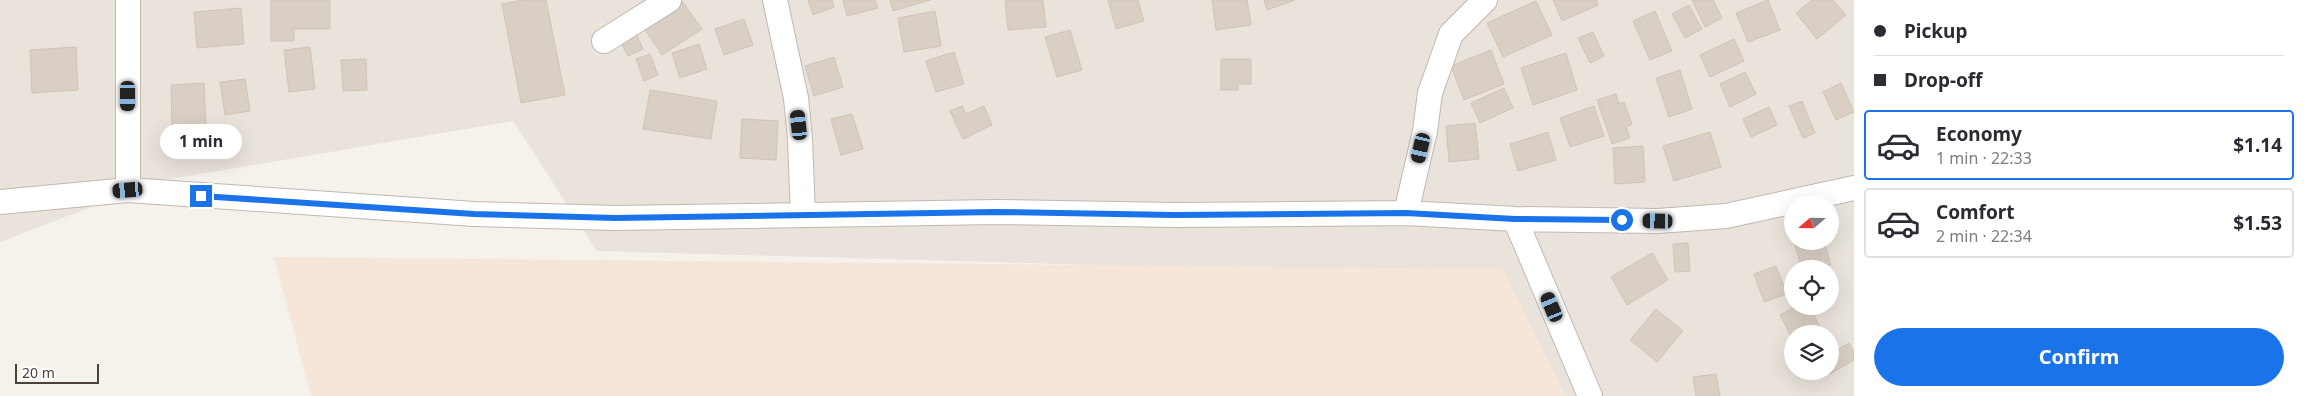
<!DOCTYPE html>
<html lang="en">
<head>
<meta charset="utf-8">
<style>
	:root { --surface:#fff; --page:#f2f2f3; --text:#2b2b33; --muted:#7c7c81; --line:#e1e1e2; --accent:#1a73e8 }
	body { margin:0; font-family:"Noto Sans",sans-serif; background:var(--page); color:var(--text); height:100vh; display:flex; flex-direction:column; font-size:19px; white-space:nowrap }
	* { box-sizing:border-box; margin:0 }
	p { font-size:16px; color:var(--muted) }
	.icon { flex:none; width:28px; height:28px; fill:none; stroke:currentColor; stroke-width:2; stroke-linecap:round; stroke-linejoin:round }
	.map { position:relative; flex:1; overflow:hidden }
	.side { display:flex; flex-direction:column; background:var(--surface); width:450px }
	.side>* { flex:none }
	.top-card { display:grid; align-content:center; height:110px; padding:0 20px; background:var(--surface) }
	.needle { width:32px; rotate:250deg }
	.fabs { position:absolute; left:1784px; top:195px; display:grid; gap:10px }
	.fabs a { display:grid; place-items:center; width:55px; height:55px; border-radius:50%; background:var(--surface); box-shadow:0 5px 20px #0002; font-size:25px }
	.scale { position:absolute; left:15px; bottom:12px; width:84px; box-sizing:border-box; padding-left:5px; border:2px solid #4a423a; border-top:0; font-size:14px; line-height:18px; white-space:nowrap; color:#4a423a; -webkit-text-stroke:4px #fff; paint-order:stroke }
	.end { position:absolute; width:22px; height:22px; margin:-11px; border:6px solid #1a73e8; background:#fff; box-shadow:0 0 0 2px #fff }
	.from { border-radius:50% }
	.bubble { position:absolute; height:35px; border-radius:18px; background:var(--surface); box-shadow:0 5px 20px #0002; font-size:16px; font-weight:700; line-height:35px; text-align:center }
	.car { position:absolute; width:15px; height:30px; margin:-15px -8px; border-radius:6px; box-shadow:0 0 4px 1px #0007; background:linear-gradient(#222 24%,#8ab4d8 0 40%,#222 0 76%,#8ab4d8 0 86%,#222 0) }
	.top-card b { display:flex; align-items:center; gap:18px; height:48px; font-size:19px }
	.top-card b+b { border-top:1px solid var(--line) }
	.top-card i { width:12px; height:12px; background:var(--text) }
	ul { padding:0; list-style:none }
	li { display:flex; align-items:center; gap:15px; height:70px; margin:0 10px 8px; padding:0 10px; border:2px solid var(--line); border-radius:5px }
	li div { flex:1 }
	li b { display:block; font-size:19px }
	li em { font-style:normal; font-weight:700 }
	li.selected { border-color:var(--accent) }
	li>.icon { width:45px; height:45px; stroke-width:1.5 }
	.action { display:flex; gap:10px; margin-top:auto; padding:10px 20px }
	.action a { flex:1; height:58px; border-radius:30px; background:var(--accent); color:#fff; font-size:20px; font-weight:700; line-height:58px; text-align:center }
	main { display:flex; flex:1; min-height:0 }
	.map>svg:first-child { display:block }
</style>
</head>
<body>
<main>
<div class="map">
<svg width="1854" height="396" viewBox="0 0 1854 396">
	<rect width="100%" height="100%" fill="#f5f2ec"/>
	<path fill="#e9e3db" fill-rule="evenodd" d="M 0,0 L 1854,0 L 1854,396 L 1558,396 L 1497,276 L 597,251 L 513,121 L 159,181 L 0,242 ZM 1792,204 L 1830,204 L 1830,241 L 1792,241 ZM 1792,269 L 1830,269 L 1830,306 L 1792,306 ZM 1792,334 L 1830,334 L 1830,371 L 1792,371 Z"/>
	<path fill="#f5e6d9" d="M 274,257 L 1503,269 L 1566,396 L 311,396 Z"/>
	<path fill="#dacfc5" stroke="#d1c3b5" d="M 271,0 L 330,0 L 330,29 L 294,29 L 294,41 L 271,41 Z
		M 523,0 L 546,0 L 565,95 L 521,103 L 502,4 Z
		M 808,0 L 832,0 L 834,7 L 813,15 Z
		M 843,0 L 875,0 L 878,8 L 847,16 Z
		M 890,0 L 930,0 L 893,11 Z
		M 1005,0 L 1043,0 L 1046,27 L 1008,30 Z
		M 1108,0 L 1138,0 L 1144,21 L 1116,29 Z
		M 1212,0 L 1247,0 L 1251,25 L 1216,30 Z
		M 1264,0 L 1295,0 L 1267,10 Z
		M 1553,0 L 1596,0 L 1598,5 L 1562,21 Z
		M 1692,0 L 1713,0 L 1722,18 L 1705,27 Z
		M 1768,0 L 1780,30 L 1748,42 L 1736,13 Z
		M 1812,0 L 1833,0 L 1846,15 L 1817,39 L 1796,13 Z
		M 1536,1 L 1552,35 L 1503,57 L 1487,23 Z
		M 683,2 L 702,29 L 662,55 L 644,28 Z
		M 1689,5 L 1702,29 L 1685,38 L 1672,14 Z
		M 241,8 L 244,44 L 197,48 L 194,12 Z
		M 935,11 L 941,46 L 904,52 L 898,18 Z
		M 1655,11 L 1672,51 L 1650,60 L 1633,21 Z
		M 744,19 L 753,45 L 724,55 L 715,29 Z
		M 1070,30 L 1082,70 L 1057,77 L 1045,37 Z
		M 635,31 L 643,49 L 628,56 L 619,38 Z
		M 1593,32 L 1604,56 L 1590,63 L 1578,38 Z
		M 1734,39 L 1744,61 L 1710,77 L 1700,55 Z
		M 699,44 L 707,69 L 680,78 L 672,53 Z
		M 76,47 L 78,90 L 32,93 L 30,50 Z
		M 310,47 L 315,89 L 289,92 L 284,50 Z
		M 1491,50 L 1504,84 L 1464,100 L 1451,66 Z
		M 954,52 L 964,84 L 936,92 L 926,61 Z
		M 1566,53 L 1577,90 L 1533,105 L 1521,68 Z
		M 650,54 L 658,75 L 644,81 L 636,59 Z
		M 834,57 L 843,87 L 814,96 L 805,66 Z
		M 366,59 L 367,90 L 343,91 L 341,60 Z
		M 1221,59 L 1251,59 L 1251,84 L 1238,84 L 1238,90 L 1221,90 Z
		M 1680,70 L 1692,109 L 1669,117 L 1656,78 Z
		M 1745,72 L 1756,94 L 1730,107 L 1720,84 Z
		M 245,79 L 250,111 L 225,115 L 220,82 Z
		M 204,83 L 206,129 L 172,130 L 171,85 Z
		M 1841,83 L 1854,112 L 1836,120 L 1823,92 Z
		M 1504,88 L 1513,108 L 1480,123 L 1471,103 Z
		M 650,90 L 717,101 L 711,139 L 643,129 Z
		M 1616,94 L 1619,104 L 1624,102 L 1632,124 L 1626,127 L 1630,138 L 1612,144 L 1597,100 Z
		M 1802,101 L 1815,133 L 1803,138 L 1789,106 Z
		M 962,106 L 966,114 L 984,106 L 992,125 L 963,139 L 950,111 Z
		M 1594,106 L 1604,136 L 1570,147 L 1560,118 Z
		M 1769,107 L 1777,125 L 1751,137 L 1743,119 Z
		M 852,114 L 863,149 L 841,155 L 831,119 Z
		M 742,119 L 778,121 L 776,160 L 740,158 Z
		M 1475,123 L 1479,159 L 1449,162 L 1446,126 Z
		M 1548,132 L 1556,160 L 1518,171 L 1510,144 Z
		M 1710,132 L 1721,167 L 1674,181 L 1663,146 Z
		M 1643,146 L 1645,182 L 1615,184 L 1613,148 Z
		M 1794,241 L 1824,241 L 1831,265 L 1819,269 L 1802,269 Z
		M 1688,243 L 1690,271 L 1675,272 L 1673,244 Z
		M 1652,253 L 1668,280 L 1627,305 L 1611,277 Z
		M 1776,266 L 1787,294 L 1764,302 L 1754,274 Z
		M 1797,306 L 1809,306 L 1820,327 L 1807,334 L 1792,334 L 1792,338 L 1780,315 Z
		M 1656,309 L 1683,331 L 1657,362 L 1630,340 Z
		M 1849,343 L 1854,352 L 1854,360 L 1830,374 L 1830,354 Z
		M 1716,374 L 1720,396 L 1696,396 L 1693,377 Z"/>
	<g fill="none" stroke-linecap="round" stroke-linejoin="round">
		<defs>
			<path id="minor" d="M 775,0 L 796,98 L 800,139 L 803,215
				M 604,41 L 669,0
				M 128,190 L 128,0
				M 0,202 L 128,190 L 474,214 L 615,218 L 996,212 L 1175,215 L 1406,213 L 1515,219 L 1658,221 L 1726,216 L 1854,188
				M 1406,213 L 1425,131 L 1430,93 L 1451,34 L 1485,0
				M 1515,219 L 1590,396"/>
		</defs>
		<use href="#minor" stroke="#c1b8af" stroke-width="26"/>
		<use href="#minor" stroke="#fff" stroke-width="24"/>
	</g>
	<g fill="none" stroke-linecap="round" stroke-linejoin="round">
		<path stroke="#1a73e8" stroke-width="6" d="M 201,196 L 474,214 L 615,218 L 996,212 L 1174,215 L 1406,213 L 1515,219 L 1622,220"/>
	</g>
</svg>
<div class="fabs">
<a><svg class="needle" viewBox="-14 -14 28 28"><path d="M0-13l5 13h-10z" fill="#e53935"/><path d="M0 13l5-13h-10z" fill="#7c7c81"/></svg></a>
<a><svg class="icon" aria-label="locate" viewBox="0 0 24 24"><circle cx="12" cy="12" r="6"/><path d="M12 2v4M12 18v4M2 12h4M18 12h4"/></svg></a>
<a><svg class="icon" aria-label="layers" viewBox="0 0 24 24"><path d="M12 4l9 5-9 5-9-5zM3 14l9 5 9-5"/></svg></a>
</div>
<div class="scale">20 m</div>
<i class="end from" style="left:1622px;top:220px"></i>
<i class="end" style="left:201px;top:196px"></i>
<div class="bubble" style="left:160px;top:124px;width:82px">1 min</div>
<i class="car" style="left:128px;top:96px;rotate:180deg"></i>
<i class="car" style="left:799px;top:125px;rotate:354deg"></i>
<i class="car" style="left:1421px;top:148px;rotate:193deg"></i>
<i class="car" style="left:128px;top:190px;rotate:265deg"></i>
<i class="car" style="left:1658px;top:221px;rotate:271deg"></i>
<i class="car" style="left:1552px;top:307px;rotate:337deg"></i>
</div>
<section class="side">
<div class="top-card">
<b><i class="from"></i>Pickup</b>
<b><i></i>Drop-off</b>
</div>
<ul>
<li class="selected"><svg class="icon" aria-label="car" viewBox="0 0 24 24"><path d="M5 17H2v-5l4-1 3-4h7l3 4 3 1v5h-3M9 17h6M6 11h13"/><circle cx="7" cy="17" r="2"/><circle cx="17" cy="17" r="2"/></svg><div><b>Economy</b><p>1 min · 22:33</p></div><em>$1.14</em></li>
<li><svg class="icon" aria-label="car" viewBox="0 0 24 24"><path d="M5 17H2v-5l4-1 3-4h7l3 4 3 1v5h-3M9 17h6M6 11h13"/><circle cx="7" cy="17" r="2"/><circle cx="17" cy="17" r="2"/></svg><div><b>Comfort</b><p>2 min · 22:34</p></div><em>$1.53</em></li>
</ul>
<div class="action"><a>Confirm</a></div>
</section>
</main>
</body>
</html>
